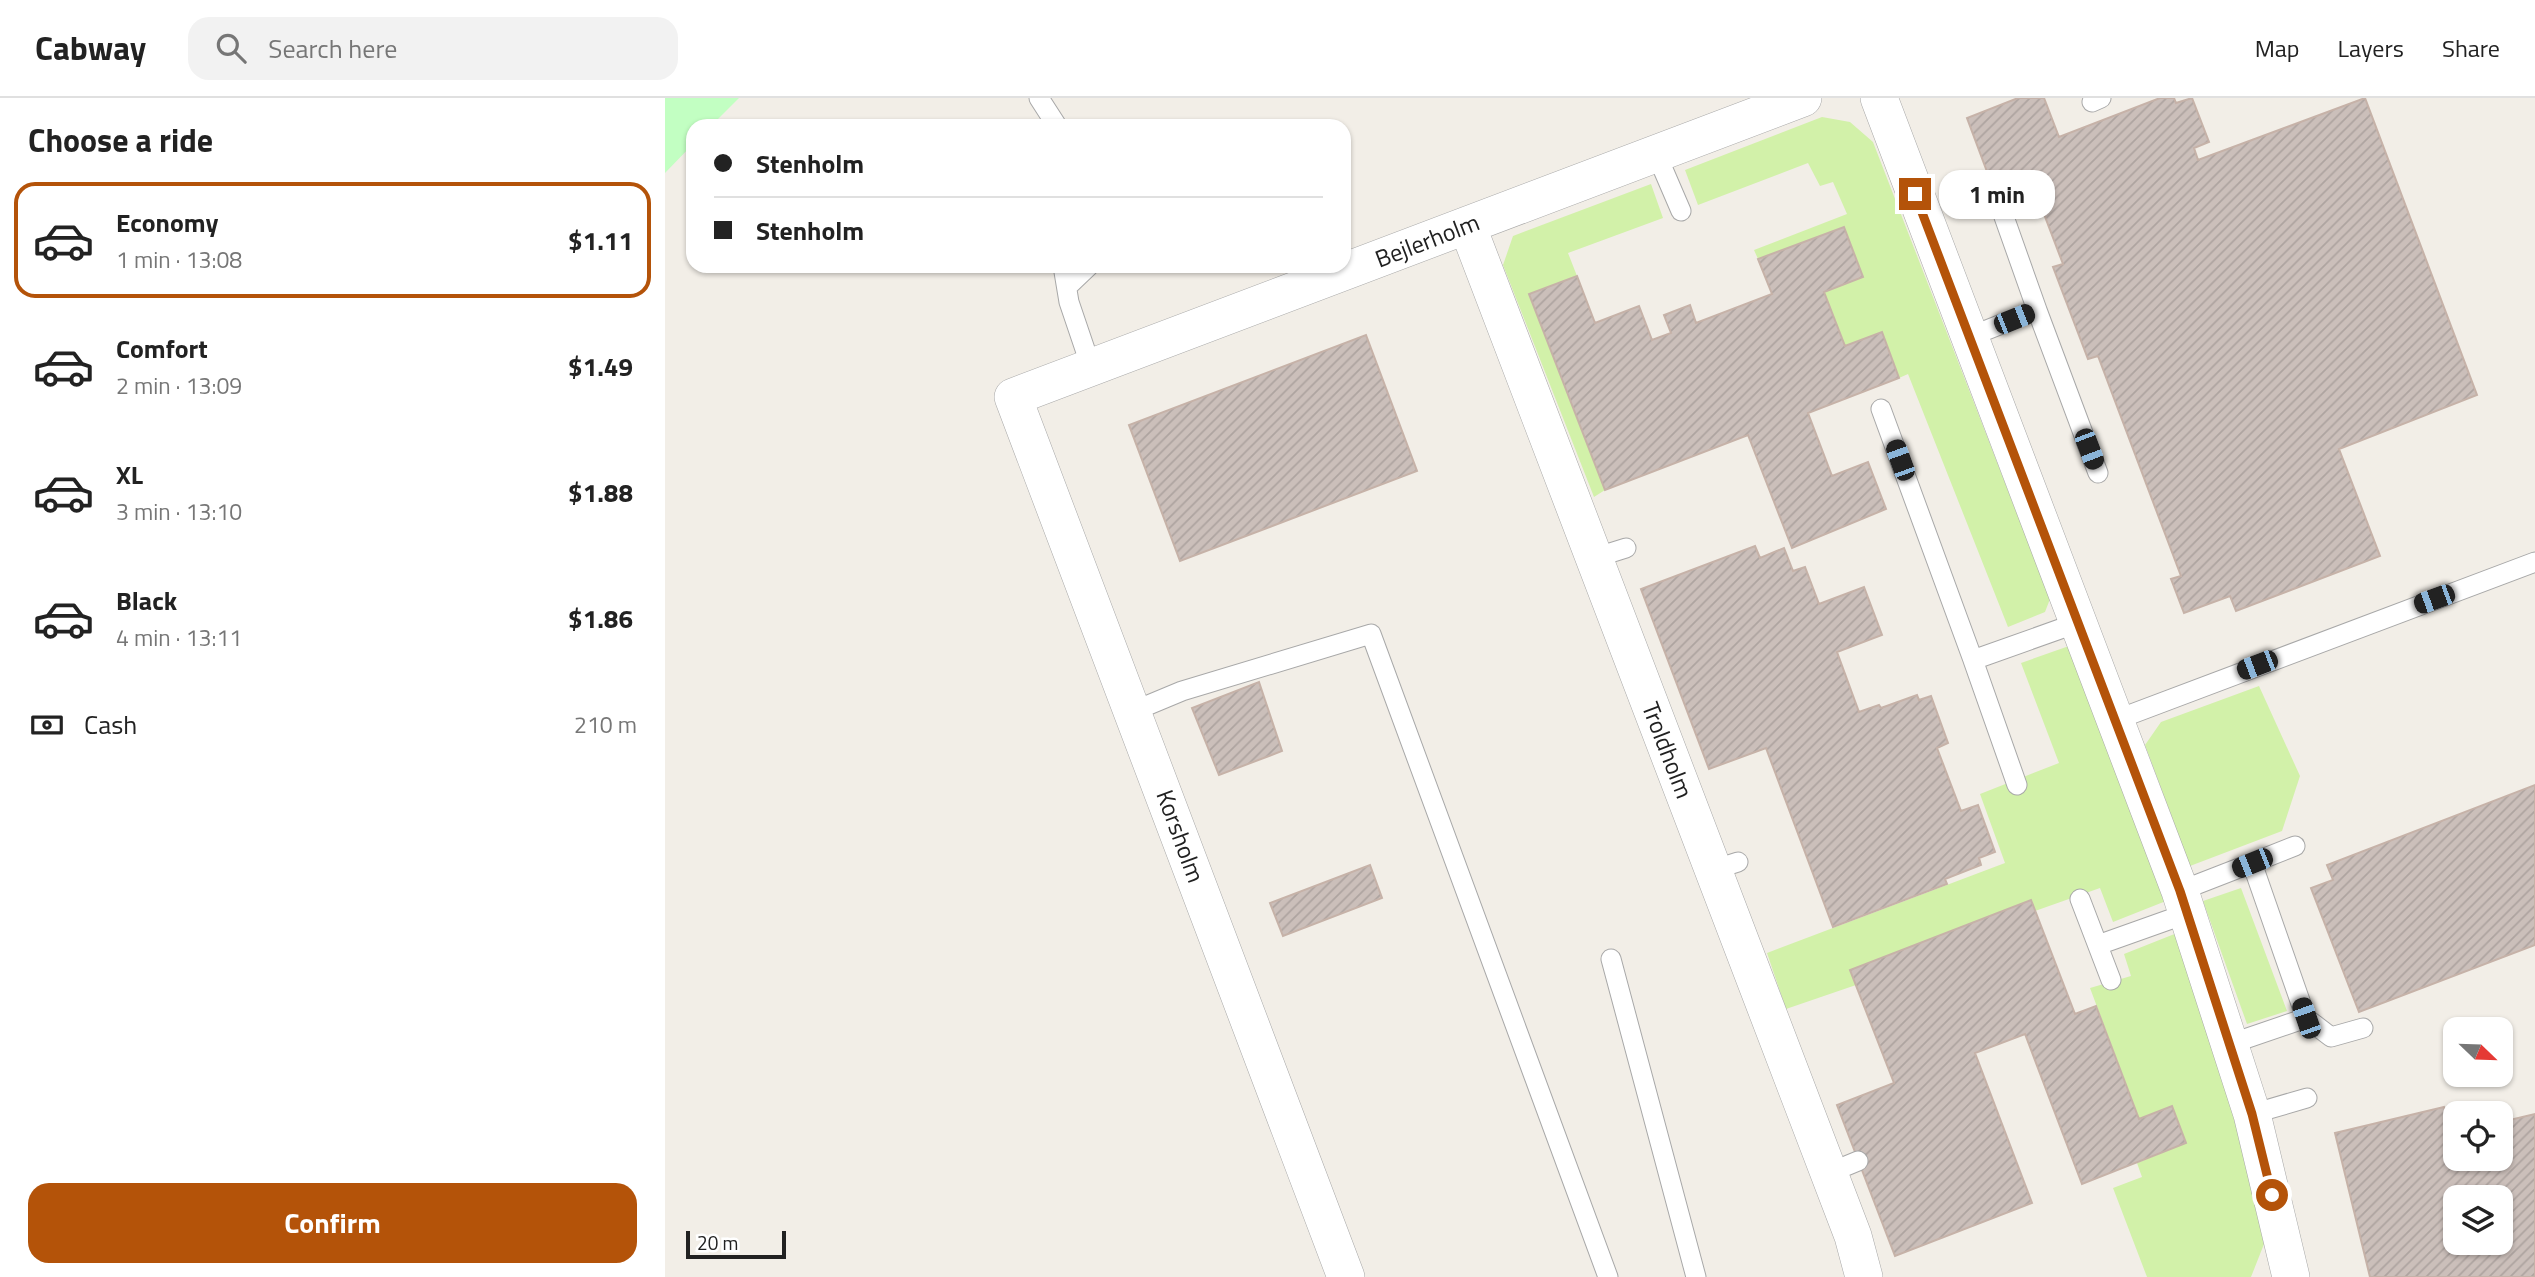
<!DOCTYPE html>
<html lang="en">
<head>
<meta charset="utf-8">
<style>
	:root { --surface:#fff; --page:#f2f2f2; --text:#222; --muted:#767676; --line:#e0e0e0; --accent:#b45309 }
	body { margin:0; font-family:"Titillium Web",sans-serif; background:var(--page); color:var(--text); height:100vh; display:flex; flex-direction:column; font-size:26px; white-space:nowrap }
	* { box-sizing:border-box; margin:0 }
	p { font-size:23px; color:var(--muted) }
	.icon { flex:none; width:38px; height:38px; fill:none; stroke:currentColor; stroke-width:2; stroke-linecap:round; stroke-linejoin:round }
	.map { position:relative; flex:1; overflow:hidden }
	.drawer { display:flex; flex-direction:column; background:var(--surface); width:665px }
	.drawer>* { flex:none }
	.banner { position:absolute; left:21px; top:21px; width:665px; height:154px; border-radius:21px; box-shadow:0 2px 5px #0004; display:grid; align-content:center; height:154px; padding:0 28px; background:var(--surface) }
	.needle { width:46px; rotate:113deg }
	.fabs { position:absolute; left:1778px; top:919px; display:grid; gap:14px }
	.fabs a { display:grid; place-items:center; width:70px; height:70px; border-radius:14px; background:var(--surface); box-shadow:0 2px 5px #0004; font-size:35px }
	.scale { position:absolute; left:21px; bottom:18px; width:100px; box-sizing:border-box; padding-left:7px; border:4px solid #212121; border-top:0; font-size:19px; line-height:24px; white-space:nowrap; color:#212121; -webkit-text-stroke:5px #fff; paint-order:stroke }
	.end { position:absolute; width:32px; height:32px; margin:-16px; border:9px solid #b45309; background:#fff; box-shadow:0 0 0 4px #fff }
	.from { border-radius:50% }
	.bubble { position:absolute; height:49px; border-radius:21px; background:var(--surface); box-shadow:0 2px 5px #0004; font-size:23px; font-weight:700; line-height:49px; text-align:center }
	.car { position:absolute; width:21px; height:42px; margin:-21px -10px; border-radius:9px; box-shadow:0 0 5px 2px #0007; background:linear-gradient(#222 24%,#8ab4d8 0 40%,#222 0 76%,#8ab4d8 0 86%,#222 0) }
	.banner b { display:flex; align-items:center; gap:24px; height:66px; font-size:26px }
	.banner b+b { border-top:2px solid var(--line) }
	.banner i { width:18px; height:18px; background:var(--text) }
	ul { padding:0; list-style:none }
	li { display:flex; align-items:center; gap:21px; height:116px; margin:0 14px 10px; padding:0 14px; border:4px solid transparent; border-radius:21px }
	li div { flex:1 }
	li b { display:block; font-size:26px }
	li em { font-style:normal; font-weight:700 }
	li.selected { border-color:var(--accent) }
	li>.icon { width:63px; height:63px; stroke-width:1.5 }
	h2 { padding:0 28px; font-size:32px; line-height:84px }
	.pay { display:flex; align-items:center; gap:18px; height:77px; padding:0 28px; font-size:26px }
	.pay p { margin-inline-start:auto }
	.button { display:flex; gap:14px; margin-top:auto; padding:14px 28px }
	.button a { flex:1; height:80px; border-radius:21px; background:var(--accent); color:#fff; font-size:28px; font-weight:700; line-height:80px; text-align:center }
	header { display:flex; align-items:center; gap:42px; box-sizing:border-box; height:98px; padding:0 35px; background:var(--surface); border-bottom:2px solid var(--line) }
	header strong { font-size:33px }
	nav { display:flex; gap:38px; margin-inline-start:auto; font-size:24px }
	.search { width:490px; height:63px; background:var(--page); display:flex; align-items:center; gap:18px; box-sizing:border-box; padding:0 24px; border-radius:21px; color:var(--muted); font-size:26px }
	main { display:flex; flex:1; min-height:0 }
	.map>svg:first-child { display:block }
</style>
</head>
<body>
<header>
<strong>Cabway</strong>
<div class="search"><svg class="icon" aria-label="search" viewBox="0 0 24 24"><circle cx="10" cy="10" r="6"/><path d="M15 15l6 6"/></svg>Search here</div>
<nav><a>Map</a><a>Layers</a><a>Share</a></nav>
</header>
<main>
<section class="drawer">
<h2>Choose a ride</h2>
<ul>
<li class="selected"><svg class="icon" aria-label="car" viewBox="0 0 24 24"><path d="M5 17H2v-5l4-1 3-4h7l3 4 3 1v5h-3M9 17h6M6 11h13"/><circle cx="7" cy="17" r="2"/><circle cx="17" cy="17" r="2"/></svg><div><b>Economy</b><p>1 min · 13:08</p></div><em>$1.11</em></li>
<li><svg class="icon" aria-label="car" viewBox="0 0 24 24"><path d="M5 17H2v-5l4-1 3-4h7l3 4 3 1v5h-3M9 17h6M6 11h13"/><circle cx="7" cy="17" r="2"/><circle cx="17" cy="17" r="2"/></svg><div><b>Comfort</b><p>2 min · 13:09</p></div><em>$1.49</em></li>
<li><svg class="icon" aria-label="car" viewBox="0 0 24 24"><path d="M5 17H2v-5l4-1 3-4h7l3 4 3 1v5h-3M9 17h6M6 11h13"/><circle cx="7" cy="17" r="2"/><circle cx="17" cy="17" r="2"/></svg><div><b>XL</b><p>3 min · 13:10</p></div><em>$1.88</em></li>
<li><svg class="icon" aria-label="car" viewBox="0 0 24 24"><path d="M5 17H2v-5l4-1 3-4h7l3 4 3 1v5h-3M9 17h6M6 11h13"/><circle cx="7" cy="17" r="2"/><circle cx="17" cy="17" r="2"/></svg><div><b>Black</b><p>4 min · 13:11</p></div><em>$1.86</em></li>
</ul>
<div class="pay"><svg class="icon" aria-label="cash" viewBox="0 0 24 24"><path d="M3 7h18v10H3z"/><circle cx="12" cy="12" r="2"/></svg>Cash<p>210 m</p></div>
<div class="button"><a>Confirm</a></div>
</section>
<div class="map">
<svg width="1870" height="1179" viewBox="0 0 1870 1179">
	<defs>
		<pattern id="building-hatch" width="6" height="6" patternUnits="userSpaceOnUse" patternTransform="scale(1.75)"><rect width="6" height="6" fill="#cbbfba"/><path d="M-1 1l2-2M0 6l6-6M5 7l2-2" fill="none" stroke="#aea4a0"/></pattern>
	</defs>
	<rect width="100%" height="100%" fill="#f2eee7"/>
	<path fill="#d2f1a9" d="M 1157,19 L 1185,24 L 1208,44 L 1385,501 L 1380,514 L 1343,529 L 1243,276 L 1234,280 L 1217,235 L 1180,248 L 1159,194 L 1198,179 L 1179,129 L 1093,161 L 1089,152 L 1182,116 L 1168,84 L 1155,88 L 1143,65 L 1033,107 L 1020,72 Z
		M 986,86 L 998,120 L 903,155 L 912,178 L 864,196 L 940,392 L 929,399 L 838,167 L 848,138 Z
		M 1404,548 L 1501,803 L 1448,824 L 1435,790 L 1370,813 L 1366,802 L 1186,872 L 1191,887 L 1121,911 L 1102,855 L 1340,765 L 1315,696 L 1394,665 L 1356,565 Z
		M 1594,588 L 1635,678 L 1617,733 L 1525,768 L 1480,647 L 1496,624 Z
		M 1576,790 L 1622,913 L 1582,926 L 1538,803 Z
		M 1512,835 L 1570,1016 L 1599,1146 L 1586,1179 L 1482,1179 L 1448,1090 L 1477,1079 L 1472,1065 L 1521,1045 L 1507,1008 L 1474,1021 L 1425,890 L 1466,878 L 1459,856 Z"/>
	<path fill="#c2ffc2" d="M 0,0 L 74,0 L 46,28 L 28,28 L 28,46 L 0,75 Z"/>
	<path fill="url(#building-hatch)" stroke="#c6b2a8" stroke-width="2" fill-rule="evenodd" d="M 1353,0 L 1379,0 L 1394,39 L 1495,0 L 1509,0 L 1511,5 L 1527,0 L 1544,44 L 1529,50 L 1533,62 L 1700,0 L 1812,297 L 1674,351 L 1715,458 L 1571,513 L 1565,498 L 1519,515 L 1506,481 L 1516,478 L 1433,258 L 1423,261 L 1388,169 L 1398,166 L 1363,74 L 1327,87 L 1302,20 Z
		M 1179,129 L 1198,179 L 1159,194 L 1180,248 L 1217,234 L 1234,280 L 1143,315 L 1167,378 L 1203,364 L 1221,411 L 1127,450 L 1083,337 L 940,392 L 864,196 L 912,178 L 930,225 L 974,208 L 987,242 L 1006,235 L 999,217 L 1025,207 L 1031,225 L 1107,196 L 1093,161 Z
		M 701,237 L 752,373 L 515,463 L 464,327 Z
		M 1090,448 L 1095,460 L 1119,450 L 1128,473 L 1140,469 L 1154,506 L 1199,489 L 1217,537 L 1172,554 L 1194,614 L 1214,607 L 1216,610 L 1252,597 L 1254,602 L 1266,598 L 1283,645 L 1272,650 L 1296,713 L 1313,707 L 1330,754 L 1314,760 L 1316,767 L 1280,781 L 1282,786 L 1168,829 L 1101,650 L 1044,671 L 976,491 Z
		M 594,584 L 617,653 L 554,677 L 527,610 Z
		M 1870,687 L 1870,847 L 1694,914 L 1646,790 L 1668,782 L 1662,767 Z
		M 705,767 L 717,800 L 618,838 L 605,805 Z
		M 1366,802 L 1410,916 L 1431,908 L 1474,1021 L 1507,1008 L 1521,1045 L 1417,1086 L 1360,936 L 1310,955 L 1367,1105 L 1230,1158 L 1172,1007 L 1229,985 L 1185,872 Z
		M 1779,1009 L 1786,1036 L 1790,1035 L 1790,1060 L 1836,1060 L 1836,1024 L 1870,1016 L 1870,1179 L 1705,1179 L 1670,1035 ZM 1790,1099 L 1836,1099 L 1836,1144 L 1790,1144 Z"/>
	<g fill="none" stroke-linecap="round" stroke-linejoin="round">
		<defs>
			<path id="service" d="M 374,0 L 392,28
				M 1427,4 L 1436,0
				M 991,55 L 1016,113
				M 1332,99 L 1372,212
				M 398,168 L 404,204 L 426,269
				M 402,189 L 424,168
				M 1304,239 L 1372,212 L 1433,375
				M 1216,311 L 1308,562
				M 929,460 L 961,450
				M 469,613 L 517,593 L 706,536 L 943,1179
				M 1448,623 L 1870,464
				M 1352,687 L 1308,562 L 1412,525
				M 1587,765 L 1630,748
				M 1048,772 L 1073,764
				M 1515,793 L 1587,765 L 1641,920 L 1565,946
				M 1415,801 L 1446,882
				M 1433,847 L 1523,815
				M 946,861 L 1031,1179
				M 1641,920 L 1666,939 L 1698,930
				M 1587,1016 L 1642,1000
				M 1164,1075 L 1193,1063"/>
			<path id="minor" d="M 1214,0 L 1515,793 L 1587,1016 L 1626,1179
				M 802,127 L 1188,1138 L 1199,1179
				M 681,1179 L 348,299 L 1138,0"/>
		</defs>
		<use href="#service" stroke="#a8a8a8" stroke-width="21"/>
		<use href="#minor" stroke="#a8a8a8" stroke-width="38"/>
		<use href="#service" stroke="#fff" stroke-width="19"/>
		<use href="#minor" stroke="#fff" stroke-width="37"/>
	</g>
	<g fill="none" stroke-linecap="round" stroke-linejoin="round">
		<path stroke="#b45309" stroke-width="9" d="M 1250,96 L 1515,793 L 1587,1016 L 1607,1097"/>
	</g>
	<g text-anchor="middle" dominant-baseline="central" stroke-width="6" stroke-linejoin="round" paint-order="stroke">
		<g font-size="24" fill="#212121" stroke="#fff">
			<text transform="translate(762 142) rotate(-21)">Bejlerholm</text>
			<text transform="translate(1003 652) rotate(69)">Troldholm</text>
			<text transform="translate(516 738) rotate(70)">Korsholm</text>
		</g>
	</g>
</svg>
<div class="fabs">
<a><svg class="needle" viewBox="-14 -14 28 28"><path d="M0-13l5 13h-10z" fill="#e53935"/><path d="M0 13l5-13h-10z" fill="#767676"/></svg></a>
<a><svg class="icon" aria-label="locate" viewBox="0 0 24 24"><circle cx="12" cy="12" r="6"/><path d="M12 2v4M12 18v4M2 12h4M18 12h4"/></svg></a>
<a><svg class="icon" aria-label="layers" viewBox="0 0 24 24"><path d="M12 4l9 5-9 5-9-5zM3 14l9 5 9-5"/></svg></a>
</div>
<div class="scale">20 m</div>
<i class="end from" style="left:1607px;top:1097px"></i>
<i class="end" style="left:1250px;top:96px"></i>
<div class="bubble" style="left:1274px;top:72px;width:116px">1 min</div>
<i class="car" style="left:1349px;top:221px;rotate:68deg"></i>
<i class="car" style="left:1424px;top:351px;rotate:159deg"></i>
<i class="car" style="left:1235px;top:362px;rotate:340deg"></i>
<i class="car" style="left:1769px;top:501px;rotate:250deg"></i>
<i class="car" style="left:1592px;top:567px;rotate:249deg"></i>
<i class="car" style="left:1587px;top:765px;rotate:248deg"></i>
<i class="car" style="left:1641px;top:920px;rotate:341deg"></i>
<div class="banner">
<b><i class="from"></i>Stenholm</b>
<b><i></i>Stenholm</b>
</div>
</div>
</main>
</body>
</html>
